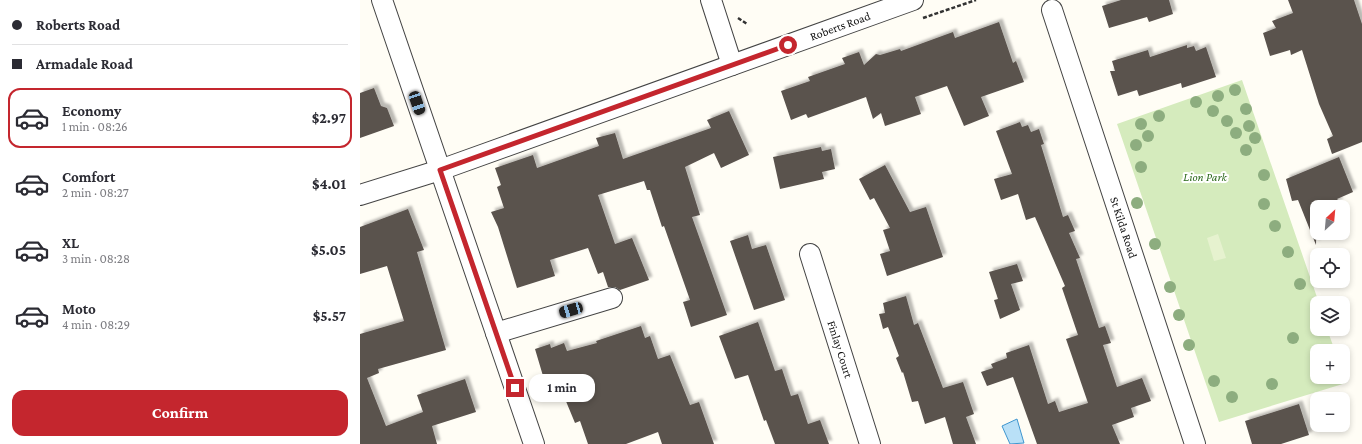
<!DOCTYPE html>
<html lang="en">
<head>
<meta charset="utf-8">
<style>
	:root { --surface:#fff; --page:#f2f2f3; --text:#2b2b33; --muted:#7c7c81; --line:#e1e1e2; --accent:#c4262e }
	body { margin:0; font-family:"Crimson Pro",serif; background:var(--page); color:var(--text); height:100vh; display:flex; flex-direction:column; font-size:15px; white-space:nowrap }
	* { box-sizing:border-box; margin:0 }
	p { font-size:13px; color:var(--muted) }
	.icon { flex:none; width:22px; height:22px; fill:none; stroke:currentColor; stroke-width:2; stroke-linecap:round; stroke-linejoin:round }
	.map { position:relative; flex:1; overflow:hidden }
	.panel { display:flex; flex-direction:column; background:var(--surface); width:360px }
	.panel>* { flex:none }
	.top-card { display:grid; align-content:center; height:88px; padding:0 12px; background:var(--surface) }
	.needle { width:26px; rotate:26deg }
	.fabs { position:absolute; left:950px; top:200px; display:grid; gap:8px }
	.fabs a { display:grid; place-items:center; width:40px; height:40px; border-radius:8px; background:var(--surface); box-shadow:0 2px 6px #0003; font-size:20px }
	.end { position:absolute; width:18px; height:18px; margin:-9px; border:5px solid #c4262e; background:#fff; box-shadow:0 0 0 2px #fff }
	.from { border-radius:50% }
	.bubble { position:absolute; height:28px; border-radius:12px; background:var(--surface); box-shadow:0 2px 6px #0003; font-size:13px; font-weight:700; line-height:28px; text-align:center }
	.car { position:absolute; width:12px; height:24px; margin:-12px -6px; border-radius:5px; box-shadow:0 0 3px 1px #0007; background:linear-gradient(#222 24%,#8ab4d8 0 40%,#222 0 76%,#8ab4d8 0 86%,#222 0) }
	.top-card b { display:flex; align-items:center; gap:14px; height:38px; font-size:15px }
	.top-card b+b { border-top:1px solid var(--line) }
	.top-card i { width:10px; height:10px; background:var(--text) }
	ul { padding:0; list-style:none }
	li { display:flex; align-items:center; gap:12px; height:60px; margin:0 8px 6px; padding:0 4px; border:2px solid transparent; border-radius:12px }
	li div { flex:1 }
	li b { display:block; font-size:15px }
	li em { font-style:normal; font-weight:700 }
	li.selected { border-color:var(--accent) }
	li>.icon { width:36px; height:36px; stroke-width:1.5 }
	.primary-button { display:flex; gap:8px; margin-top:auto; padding:8px 12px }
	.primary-button a { flex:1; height:46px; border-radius:12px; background:var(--accent); color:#fff; font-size:16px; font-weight:700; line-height:46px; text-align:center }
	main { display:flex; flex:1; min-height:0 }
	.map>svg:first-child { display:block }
</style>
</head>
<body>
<main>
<section class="panel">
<div class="top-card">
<b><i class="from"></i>Roberts Road</b>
<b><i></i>Armadale Road</b>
</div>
<ul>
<li class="selected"><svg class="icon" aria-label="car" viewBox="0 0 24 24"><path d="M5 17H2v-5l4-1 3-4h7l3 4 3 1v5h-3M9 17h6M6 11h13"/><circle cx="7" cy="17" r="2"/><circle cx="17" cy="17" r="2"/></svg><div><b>Economy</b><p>1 min · 08:26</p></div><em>$2.97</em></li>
<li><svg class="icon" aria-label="car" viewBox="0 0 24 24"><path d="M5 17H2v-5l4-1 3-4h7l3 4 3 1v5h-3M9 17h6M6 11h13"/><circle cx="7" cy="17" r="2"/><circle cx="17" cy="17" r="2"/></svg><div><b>Comfort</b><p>2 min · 08:27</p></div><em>$4.01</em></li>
<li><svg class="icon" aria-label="car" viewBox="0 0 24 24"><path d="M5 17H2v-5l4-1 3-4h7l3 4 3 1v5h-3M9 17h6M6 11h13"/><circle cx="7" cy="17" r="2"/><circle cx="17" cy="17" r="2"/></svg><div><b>XL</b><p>3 min · 08:28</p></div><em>$5.05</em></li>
<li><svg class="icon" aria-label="car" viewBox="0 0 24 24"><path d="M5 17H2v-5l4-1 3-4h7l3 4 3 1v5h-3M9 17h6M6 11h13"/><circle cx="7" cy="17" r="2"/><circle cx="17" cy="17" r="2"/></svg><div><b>Moto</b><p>4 min · 08:29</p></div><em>$5.57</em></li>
</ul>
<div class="primary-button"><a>Confirm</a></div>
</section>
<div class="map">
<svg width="1002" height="444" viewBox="0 0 1002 444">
	<defs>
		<filter id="shadow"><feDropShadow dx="3.5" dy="-3.5" stdDeviation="1" flood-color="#0004"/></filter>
	</defs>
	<rect width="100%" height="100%" fill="#fffdf5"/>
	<path fill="#d5ebbd" d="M 882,80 L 959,303 L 957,303 L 957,329 L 967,329 L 975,351 L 957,351 L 957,377 L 983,377 L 983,375 L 986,383 L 859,422 L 757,124 Z"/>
	<path fill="#e6f2cf" d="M 858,234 L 866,258 L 854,261 L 847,238 Z"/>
	<path fill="#b9e0f7" stroke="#3f96cf" d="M 657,419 L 664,443 L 650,444 L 642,426 Z"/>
	<path fill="#5a524d" filter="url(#shadow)" d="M 761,0 L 809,0 L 813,14 L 789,22 L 787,17 L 749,28 L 742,6 Z
		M 928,0 L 994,0 L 1002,24 L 1002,142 L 972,154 L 967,139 L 973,136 L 959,104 L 942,50 L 931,55 L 930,50 L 910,56 L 903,33 L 916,28 L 912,21 L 933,13 Z
		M 639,22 L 653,63 L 656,61 L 664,82 L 621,97 L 629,116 L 604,126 L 587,86 L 555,97 L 561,114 L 525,126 L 521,113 L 513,119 L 506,97 L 448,118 L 446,114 L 431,120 L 421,91 L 450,81 L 448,77 L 485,64 L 482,58 L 499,52 L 504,65 L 516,54 L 520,55 L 540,49 L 541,51 L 593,32 L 595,38 Z
		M 827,45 L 827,48 L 834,46 L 836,51 L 846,47 L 856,77 L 822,88 L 821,83 L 779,96 L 777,90 L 758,96 L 750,71 L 755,71 L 752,61 L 788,50 L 790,57 Z
		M 14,88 L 21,106 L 27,108 L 34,126 L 0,138 L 0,93 Z
		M 369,111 L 389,155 L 361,168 L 354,153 L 325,167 L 340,215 L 332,217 L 367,315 L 331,327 L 323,302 L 330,300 L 304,226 L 302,227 L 290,190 L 287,190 L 284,181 L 238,195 L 255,244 L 272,238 L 289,280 L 260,290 L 255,287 L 248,287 L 243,272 L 238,274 L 228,248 L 190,260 L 195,276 L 157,288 L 138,227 L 131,212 L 144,208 L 137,187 L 141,185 L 135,168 L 173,155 L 177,168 L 239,146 L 236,138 L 255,133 L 263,159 L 351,128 L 347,120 Z
		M 660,122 L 662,127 L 668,125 L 671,132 L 679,129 L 684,144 L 681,145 L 703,217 L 708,215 L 715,231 L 709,233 L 720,258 L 716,259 L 739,328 L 745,326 L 751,343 L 743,345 L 757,387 L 782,378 L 791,401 L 771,408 L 774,417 L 752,425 L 760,444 L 677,444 L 653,377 L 627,386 L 621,372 L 633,368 L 631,364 L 647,358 L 646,353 L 669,345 L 688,404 L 695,401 L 699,412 L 728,403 L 706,339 L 718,335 L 702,288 L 705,286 L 675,217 L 666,220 L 658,194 L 641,200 L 634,179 L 652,174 L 636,131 Z
		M 461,147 L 462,151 L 471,149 L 475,169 L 462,172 L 464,179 L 420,189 L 413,157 Z
		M 979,157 L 993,192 L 977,199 L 980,202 L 974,203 L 975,207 L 957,207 L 956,245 L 938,200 L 932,201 L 926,179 Z
		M 525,165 L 550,212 L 566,207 L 583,257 L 527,276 L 520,254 L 530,251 L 523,230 L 530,228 L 514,198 L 510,200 L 499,179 Z
		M 48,209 L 64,250 L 57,252 L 86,350 L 18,369 L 19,373 L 7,378 L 26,426 L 63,412 L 57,395 L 105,379 L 116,412 L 72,426 L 77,444 L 0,444 L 0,334 L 44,321 L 27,266 L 0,274 L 0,227 Z
		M 388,235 L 392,249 L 406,245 L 425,300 L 394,310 L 370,241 Z
		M 657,264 L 663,281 L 651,284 L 660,310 L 640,319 L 634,300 L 638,299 L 629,272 Z
		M 546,296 L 554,325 L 558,323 L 583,388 L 603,382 L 614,414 L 606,417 L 616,444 L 593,444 L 585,417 L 565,424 L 558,401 L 552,402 L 543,372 L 542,373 L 536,358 L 539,356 L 528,327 L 523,329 L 519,314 L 525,313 L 523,303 Z
		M 398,322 L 415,371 L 422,369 L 431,396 L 438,394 L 448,424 L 460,420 L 469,444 L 415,444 L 406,420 L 404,421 L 388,375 L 375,379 L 359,336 Z
		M 281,326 L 285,338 L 290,336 L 298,359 L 310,355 L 330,405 L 339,402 L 354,444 L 302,444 L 298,432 L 266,444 L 228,444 L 220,421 L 215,423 L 198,382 L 186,386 L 175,349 L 190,344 L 191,348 L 204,343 L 207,351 L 237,343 L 236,341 Z
		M 939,404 L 949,435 L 921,444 L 892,444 L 885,421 Z"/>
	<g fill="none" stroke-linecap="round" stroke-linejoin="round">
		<defs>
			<g id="minor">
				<path d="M 22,0 L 174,444"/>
				<path d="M 351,0 L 372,65"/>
				<path id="s1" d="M 692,10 L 835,444"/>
				<path id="s2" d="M 0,195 L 80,170 L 553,0"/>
				<path id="s3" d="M 450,254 L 510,444"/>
				<path d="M 136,333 L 252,298"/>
			</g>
		</defs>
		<use href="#minor" stroke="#444" stroke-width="22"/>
		<path stroke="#333" stroke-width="2.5" stroke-dasharray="4 2" stroke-linecap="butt" d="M 378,18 L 387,24
			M 563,18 L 616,0"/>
		<use href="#minor" stroke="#fff" stroke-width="20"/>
	</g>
	<g fill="#8dad7f">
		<circle cx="875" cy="90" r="6"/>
		<circle cx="858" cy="96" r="6"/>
		<circle cx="836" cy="102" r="6"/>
		<circle cx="886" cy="109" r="6"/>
		<circle cx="853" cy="111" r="6"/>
		<circle cx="799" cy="116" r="6"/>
		<circle cx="867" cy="121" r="6"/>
		<circle cx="781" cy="124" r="6"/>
		<circle cx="889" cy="126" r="6"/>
		<circle cx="876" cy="133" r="6"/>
		<circle cx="788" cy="136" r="6"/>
		<circle cx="895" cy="138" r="6"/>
		<circle cx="776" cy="145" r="6"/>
		<circle cx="886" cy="150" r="6"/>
		<circle cx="781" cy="167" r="6"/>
		<circle cx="904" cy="175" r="6"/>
		<circle cx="777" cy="203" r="6"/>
		<circle cx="904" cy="204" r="6"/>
		<circle cx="915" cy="226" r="6"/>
		<circle cx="795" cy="244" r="6"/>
		<circle cx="928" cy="252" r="6"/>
		<circle cx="940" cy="284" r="6"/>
		<circle cx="810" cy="287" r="6"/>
		<circle cx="819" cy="315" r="6"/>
		<circle cx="933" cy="338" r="6"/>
		<circle cx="829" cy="345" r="6"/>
		<circle cx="854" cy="381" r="6"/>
		<circle cx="912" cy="384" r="6"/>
		<circle cx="872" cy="397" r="6"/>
	</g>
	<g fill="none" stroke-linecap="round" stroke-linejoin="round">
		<path stroke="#c4262e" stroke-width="5" d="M 155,388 L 80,170 L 428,45"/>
	</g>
	<g text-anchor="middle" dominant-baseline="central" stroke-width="4" stroke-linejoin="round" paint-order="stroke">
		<g font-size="12" fill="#111" stroke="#fff">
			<text stroke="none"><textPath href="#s2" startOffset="509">Roberts Road</textPath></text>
			<text stroke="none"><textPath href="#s1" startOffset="229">St Kilda Road</textPath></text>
			<text stroke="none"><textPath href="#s3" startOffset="100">Finlay Court</textPath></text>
		</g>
		<g font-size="12" font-style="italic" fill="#2f6b1f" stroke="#fff">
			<text x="845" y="177">Lion Park</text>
		</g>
	</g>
</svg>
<div class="fabs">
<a><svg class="needle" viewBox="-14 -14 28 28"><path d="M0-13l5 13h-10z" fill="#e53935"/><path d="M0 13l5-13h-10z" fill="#7c7c81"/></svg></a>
<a><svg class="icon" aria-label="locate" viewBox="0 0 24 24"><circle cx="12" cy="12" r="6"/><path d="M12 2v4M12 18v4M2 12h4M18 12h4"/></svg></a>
<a><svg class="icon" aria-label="layers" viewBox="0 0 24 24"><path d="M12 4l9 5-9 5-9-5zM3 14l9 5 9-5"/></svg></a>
<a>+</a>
<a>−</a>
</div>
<i class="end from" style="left:428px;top:45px"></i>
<i class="end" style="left:155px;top:388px"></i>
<div class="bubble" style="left:169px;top:374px;width:66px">1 min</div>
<i class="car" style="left:57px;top:103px;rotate:161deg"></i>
<i class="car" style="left:211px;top:310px;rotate:254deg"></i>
</div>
</main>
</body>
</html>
